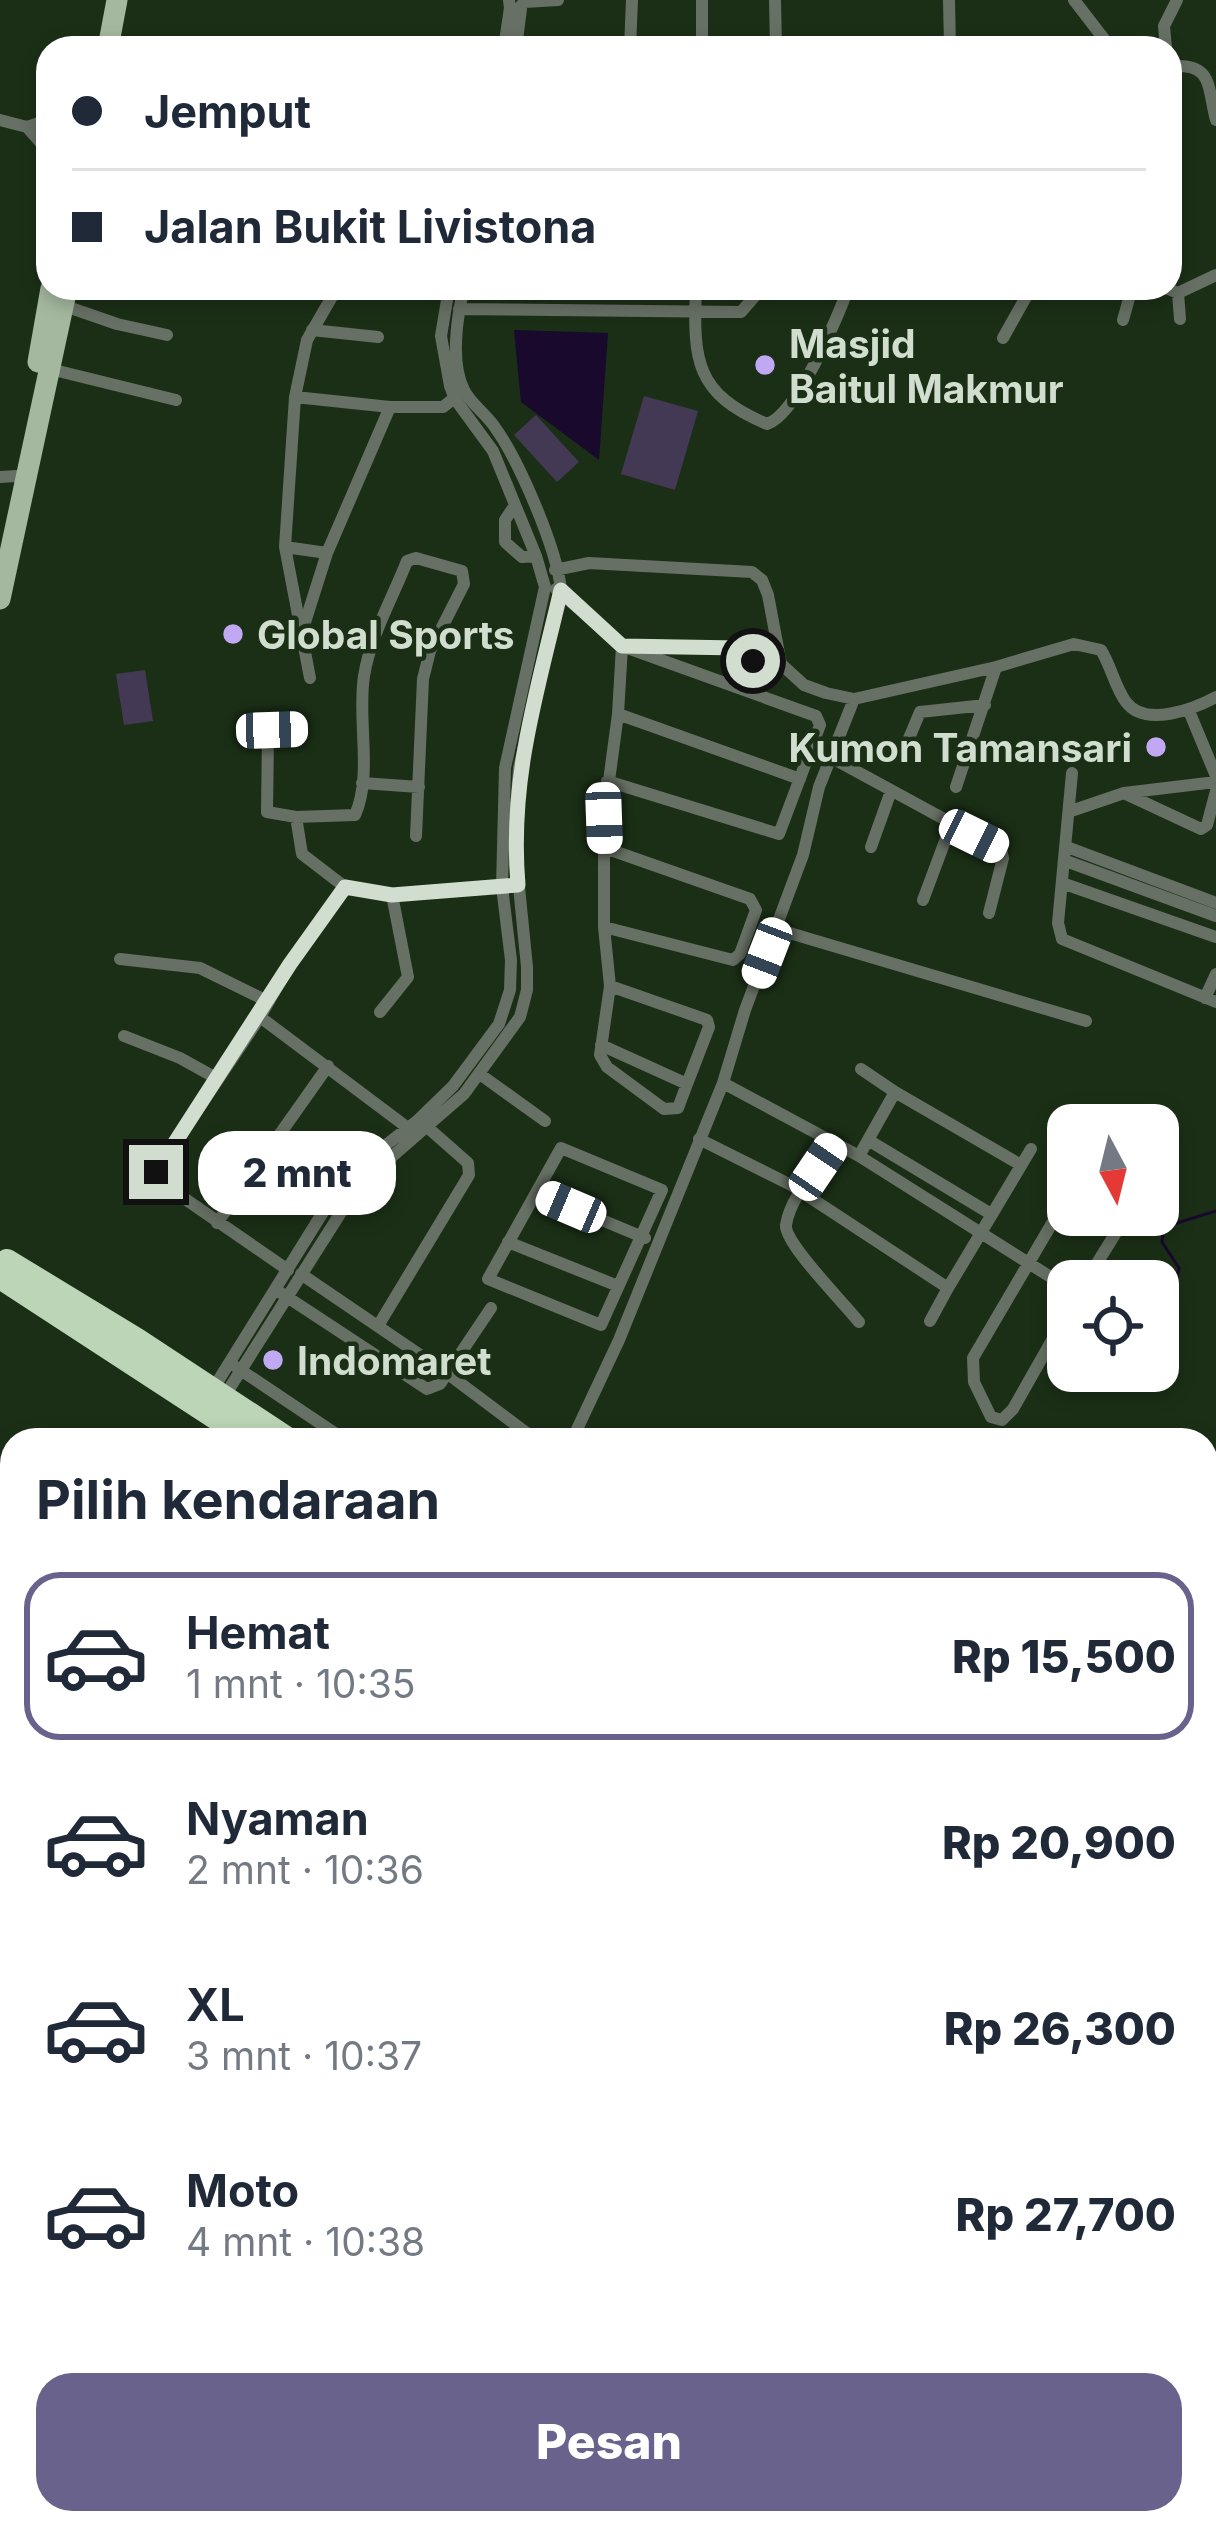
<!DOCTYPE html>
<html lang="id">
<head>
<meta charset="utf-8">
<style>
	:root { --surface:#fff; --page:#f6f6f7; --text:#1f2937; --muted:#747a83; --line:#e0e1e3; --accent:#68628c }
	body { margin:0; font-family:Inter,sans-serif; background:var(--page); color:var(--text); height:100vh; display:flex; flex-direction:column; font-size:45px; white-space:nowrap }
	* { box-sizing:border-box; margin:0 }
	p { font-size:39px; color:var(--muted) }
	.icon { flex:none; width:66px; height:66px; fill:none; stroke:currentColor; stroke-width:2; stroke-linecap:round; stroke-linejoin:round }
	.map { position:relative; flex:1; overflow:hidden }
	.panel { position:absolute; left:0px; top:1428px; width:1218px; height:1107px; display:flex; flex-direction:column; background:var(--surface); border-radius:36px 36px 0 0; box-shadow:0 6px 18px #0003 }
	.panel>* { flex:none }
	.guide { position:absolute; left:36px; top:36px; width:1146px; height:264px; border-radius:36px; box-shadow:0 6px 18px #0003; display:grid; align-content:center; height:264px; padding:0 36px; background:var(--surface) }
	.needle { width:78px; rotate:173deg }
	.controls { position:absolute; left:1047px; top:1104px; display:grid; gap:24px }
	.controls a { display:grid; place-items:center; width:132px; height:132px; border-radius:24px; background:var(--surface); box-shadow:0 6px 18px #0003; font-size:60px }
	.end { position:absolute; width:54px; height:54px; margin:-27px; border:15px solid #d1ddce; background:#111; box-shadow:0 0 0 6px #111 }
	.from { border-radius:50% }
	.bubble { position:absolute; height:84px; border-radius:36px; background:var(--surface); box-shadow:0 6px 18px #0003; font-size:39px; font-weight:800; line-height:84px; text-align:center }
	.car { position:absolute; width:36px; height:72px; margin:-36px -18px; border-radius:15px; box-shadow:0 0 9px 3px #0007; background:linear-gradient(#fff 24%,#345 0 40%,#fff 0 76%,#345 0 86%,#fff 0) }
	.guide b { display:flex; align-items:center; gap:42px; height:114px; font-size:45px }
	.guide b+b { border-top:3px solid var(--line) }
	.guide i { width:30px; height:30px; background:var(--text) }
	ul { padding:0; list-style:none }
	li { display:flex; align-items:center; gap:36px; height:168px; margin:0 24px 18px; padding:0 12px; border:6px solid transparent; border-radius:36px }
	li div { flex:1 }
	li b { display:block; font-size:45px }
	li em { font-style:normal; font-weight:800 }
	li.on { border-color:var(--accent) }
	li>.icon { width:108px; height:108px; stroke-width:1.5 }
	h2 { padding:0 36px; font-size:54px; line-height:144px }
	.button { display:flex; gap:24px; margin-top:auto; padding:24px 36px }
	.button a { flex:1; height:138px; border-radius:36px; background:var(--accent); color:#fff; font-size:48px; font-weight:800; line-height:138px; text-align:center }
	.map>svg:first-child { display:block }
</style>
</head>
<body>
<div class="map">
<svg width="1216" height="2534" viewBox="0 0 1216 2534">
	<rect width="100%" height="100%" fill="#1b2f16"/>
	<path fill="#253d1f" d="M 1216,2254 L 1216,2534 L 1172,2534 L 1172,2523 L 1206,2523 L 1206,2263 Z"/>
	<path fill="#433955" d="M 644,396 L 698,411 L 675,490 L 621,474 Z
		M 536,415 L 579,462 L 557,482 L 514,435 Z
		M 145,670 L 153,721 L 124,725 L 116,674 Z"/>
	<path fill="#18092d" d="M 514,330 L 608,333 L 599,460 L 521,402 Z"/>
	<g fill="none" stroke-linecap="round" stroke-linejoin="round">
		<path stroke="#18092d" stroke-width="3" d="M 1158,1300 L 1175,1286 L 1179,1268 L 1162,1242 L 1164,1227 L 1216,1211"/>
		<path stroke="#677064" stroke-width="12" d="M 509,0 L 510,8 L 517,11 L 524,2 L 558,0
			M 702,0 L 702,48
			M 775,0 L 776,48
			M 949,0 L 950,48
			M 1074,0 L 1111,48
			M 504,48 L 510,8
			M 516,48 L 521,9
			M 630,48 L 632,0
			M 1166,48 L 1164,26 L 1177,0
			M 1170,66 C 1214,63 1207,87 1216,120
			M 0,120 L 27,127 L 48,151
			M 27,127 L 48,120
			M 1170,174 L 1170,185
			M 696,288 C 693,360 695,394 767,424 C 796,415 838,318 848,288
			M 1166,288 L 1178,293 L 1216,275
			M 1178,293 L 1180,319
			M 65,306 L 117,324 L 167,335
			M 459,309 L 741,312 L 762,288
			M 1123,320 L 1132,288
			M 312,330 L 378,337
			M 1003,338 L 1031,288
			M 50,369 L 176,400
			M 295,397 L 390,407 L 443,407 L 458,395
			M 0,477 L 17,476
			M 515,505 L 505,520 L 505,542 L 522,557 L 536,556
			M 285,547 L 327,553
			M 555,570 L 589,563 L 752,572 L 762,580 L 768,595 L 781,664 L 804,685 L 826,693 L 854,699 L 996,667 L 1074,644 L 1101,650 C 1111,666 1115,687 1126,702 C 1145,728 1194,709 1216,697
			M 556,589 L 622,646 L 618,714 L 604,818 L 604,927 L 610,986 L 600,1055 L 607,1067 L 664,1109 L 678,1108 L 687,1084 L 601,1045
			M 301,635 L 327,553 L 390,407
			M 630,645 L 739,648 L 752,657 L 751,692
			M 310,678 L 285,547 L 295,397 L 307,340 L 337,288
			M 1189,711 L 1216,776
			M 618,714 L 800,779
			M 299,730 L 271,731 L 268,735 L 267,812 L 296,817 L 355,815 C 373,775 357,720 364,676 C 370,637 393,597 407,561 L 416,558 L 462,571 L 464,584 L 430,651 L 423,679 L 416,836
			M 907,743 L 920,712 L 985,705
			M 832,758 L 1001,850 L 1003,858 L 989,913
			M 1072,773 L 1058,923 L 1062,939 L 1216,1002
			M 607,781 L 779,834 L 820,725 L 816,716 L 622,646
			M 362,783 L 419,787
			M 956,787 L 996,667
			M 1126,794 L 1201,829 L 1207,825 L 1216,791
			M 1071,811 L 1124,793 L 1216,782
			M 296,817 L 302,854 L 345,887 L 392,895 L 509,886
			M 871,847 L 891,791
			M 1067,847 L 1216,903
			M 1066,861 L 1216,916
			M 1062,883 L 1216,937
			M 923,900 L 951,825
			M 604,927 L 733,960 L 740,954 L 756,910 L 750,899 L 605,848
			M 776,929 L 1086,1021
			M 120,959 L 200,968 L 267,1001
			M 610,986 L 707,1020 L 709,1027 L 687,1084
			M 1205,998 L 1216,974
			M 380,1012 L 408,977 L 392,895
			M 260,1017 L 412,1131
			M 124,1036 L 180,1058 L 216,1078
			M 861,1069 L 895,1092
			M 481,1075 L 545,1121
			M 723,1083 L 859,1156 L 1068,1288
			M 699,1139 L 791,1185 L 948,1288 L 1031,1149
			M 868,1140 L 991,1214
			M 834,1143 C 819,1166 790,1197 786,1225 C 784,1243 845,1304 859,1322
			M 561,1148 L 662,1190 L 601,1325 L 488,1279 Z
			M 859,1156 L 895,1092 L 1021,1165
			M 537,1193 L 645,1238
			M 1068,1196 L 973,1358 L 974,1382 L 991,1417 L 1002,1420 L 1013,1409 L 1068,1312
			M 217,1223 L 328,1066
			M 508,1242 L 618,1286
			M 288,1270 L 162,1183 L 156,1172 L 260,1017 L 290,964 L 345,887
			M 301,1274 L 448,1374 L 536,1440
			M 1086,1281 L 1117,1231 L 1111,1215
			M 281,1293 L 427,1389 L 440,1384 L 491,1308
			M 930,1321 L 948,1288
			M 378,1326 L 469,1175 L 468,1163 L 426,1126
			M 236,1367 L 345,1440
			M 213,1389 L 338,1188 L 356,1168 L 417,1121 L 453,1086 L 499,1024 L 510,990 L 511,960 L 502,887 L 505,768 L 545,587 L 536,556 L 493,451 L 455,399 L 450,386 L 441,336 L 449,288
			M 224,1397 L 357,1187 L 464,1094 L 520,1017 L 527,990 L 527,967 L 514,837 L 519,768 L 561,590 C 557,549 519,460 494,426 C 486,414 470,403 464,390 C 450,363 457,316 464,288
			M 572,1440 L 619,1340 L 723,1083 L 745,1010 L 803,855 L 819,787 L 854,699
			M 1206,1470 L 1216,1470
			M 0,1548 L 12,1539
			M 0,1582 L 12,1604
			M 0,1676 L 12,1668
			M 1206,1705 L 1216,1712
			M 416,2523 L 427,2534
			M 1040,2523 L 1049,2534
			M 203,2534 L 211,2523
			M 303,2534 L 310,2523
			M 479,2534 L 487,2523
			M 705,2534 L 732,2523
			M 1125,2534 L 1126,2523"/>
		<path stroke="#899985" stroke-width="18" d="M 13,2534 L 20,2523
			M 39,2534 L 45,2523"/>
		<path stroke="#a4b89f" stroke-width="21" d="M 108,48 L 117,0
			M 38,362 L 51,288
			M 0,599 L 67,288"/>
		<path stroke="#bcd5b6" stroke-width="24" d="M 0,1268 L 7,1261 L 137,1340 L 289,1440
			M 0,1277 L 250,1440
			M 1206,1909 L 1216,1913
			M 1206,1928 L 1216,1932"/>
	</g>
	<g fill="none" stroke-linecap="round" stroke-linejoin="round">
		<path stroke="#d1ddce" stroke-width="15" d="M 156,1172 L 290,964 L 345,887 L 392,895 L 518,885 C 509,778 537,693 561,590 L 622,646 L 739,648 L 749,652 L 753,661"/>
	</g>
	<g fill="#c1a8f3" stroke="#1b2f16" stroke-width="4.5">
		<circle cx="765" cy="365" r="12"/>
		<circle cx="233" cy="634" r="12"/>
		<circle cx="1156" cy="747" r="12"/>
		<circle cx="273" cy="1360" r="12"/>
	</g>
	<g text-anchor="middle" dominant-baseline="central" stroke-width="9" stroke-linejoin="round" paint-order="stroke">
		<g font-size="39" font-weight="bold" fill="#d1ddce" stroke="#1b2f16" text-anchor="start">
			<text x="789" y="343">Masjid<tspan x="789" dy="45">Baitul Makmur</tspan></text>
			<text x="257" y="634">Global Sports</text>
			<text x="1132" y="747" text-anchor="end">Kumon Tamansari</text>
			<text x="297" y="1360">Indomaret</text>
		</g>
	</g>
</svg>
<div class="controls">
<a><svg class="needle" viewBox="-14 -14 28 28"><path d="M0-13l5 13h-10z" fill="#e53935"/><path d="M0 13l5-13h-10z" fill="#747a83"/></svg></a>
<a><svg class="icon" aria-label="locate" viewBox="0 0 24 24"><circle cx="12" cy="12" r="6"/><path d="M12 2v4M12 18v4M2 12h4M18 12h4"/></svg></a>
</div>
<i class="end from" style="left:753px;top:661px"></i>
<i class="end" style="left:156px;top:1172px"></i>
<div class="bubble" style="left:198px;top:1131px;width:198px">2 mnt</div>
<i class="car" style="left:272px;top:730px;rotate:88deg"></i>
<i class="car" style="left:604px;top:818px;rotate:178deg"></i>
<i class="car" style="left:974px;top:836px;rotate:116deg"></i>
<i class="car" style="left:767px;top:953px;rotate:201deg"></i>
<i class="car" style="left:818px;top:1167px;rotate:34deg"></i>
<i class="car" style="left:571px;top:1207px;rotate:293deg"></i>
<div class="guide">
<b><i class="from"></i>Jemput</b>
<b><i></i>Jalan Bukit Livistona</b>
</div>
<section class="panel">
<h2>Pilih kendaraan</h2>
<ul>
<li class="on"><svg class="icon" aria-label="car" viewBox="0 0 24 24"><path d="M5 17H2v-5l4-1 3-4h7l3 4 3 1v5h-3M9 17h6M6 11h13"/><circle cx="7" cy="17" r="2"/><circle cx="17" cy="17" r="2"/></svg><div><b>Hemat</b><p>1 mnt · 10:35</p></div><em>Rp 15,500</em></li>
<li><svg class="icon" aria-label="car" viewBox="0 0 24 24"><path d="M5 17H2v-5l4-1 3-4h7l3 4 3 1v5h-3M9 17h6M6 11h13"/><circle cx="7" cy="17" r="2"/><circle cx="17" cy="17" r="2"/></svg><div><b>Nyaman</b><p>2 mnt · 10:36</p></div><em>Rp 20,900</em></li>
<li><svg class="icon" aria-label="car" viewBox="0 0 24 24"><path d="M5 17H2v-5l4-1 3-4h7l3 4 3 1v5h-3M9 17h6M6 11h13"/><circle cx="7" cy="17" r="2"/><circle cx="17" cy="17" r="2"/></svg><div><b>XL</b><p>3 mnt · 10:37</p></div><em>Rp 26,300</em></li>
<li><svg class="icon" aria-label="car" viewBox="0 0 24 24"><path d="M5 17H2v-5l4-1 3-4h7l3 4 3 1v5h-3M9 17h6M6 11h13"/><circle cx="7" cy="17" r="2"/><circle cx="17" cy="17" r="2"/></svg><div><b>Moto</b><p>4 mnt · 10:38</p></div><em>Rp 27,700</em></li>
</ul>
<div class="button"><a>Pesan</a></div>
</section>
</div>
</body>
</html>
